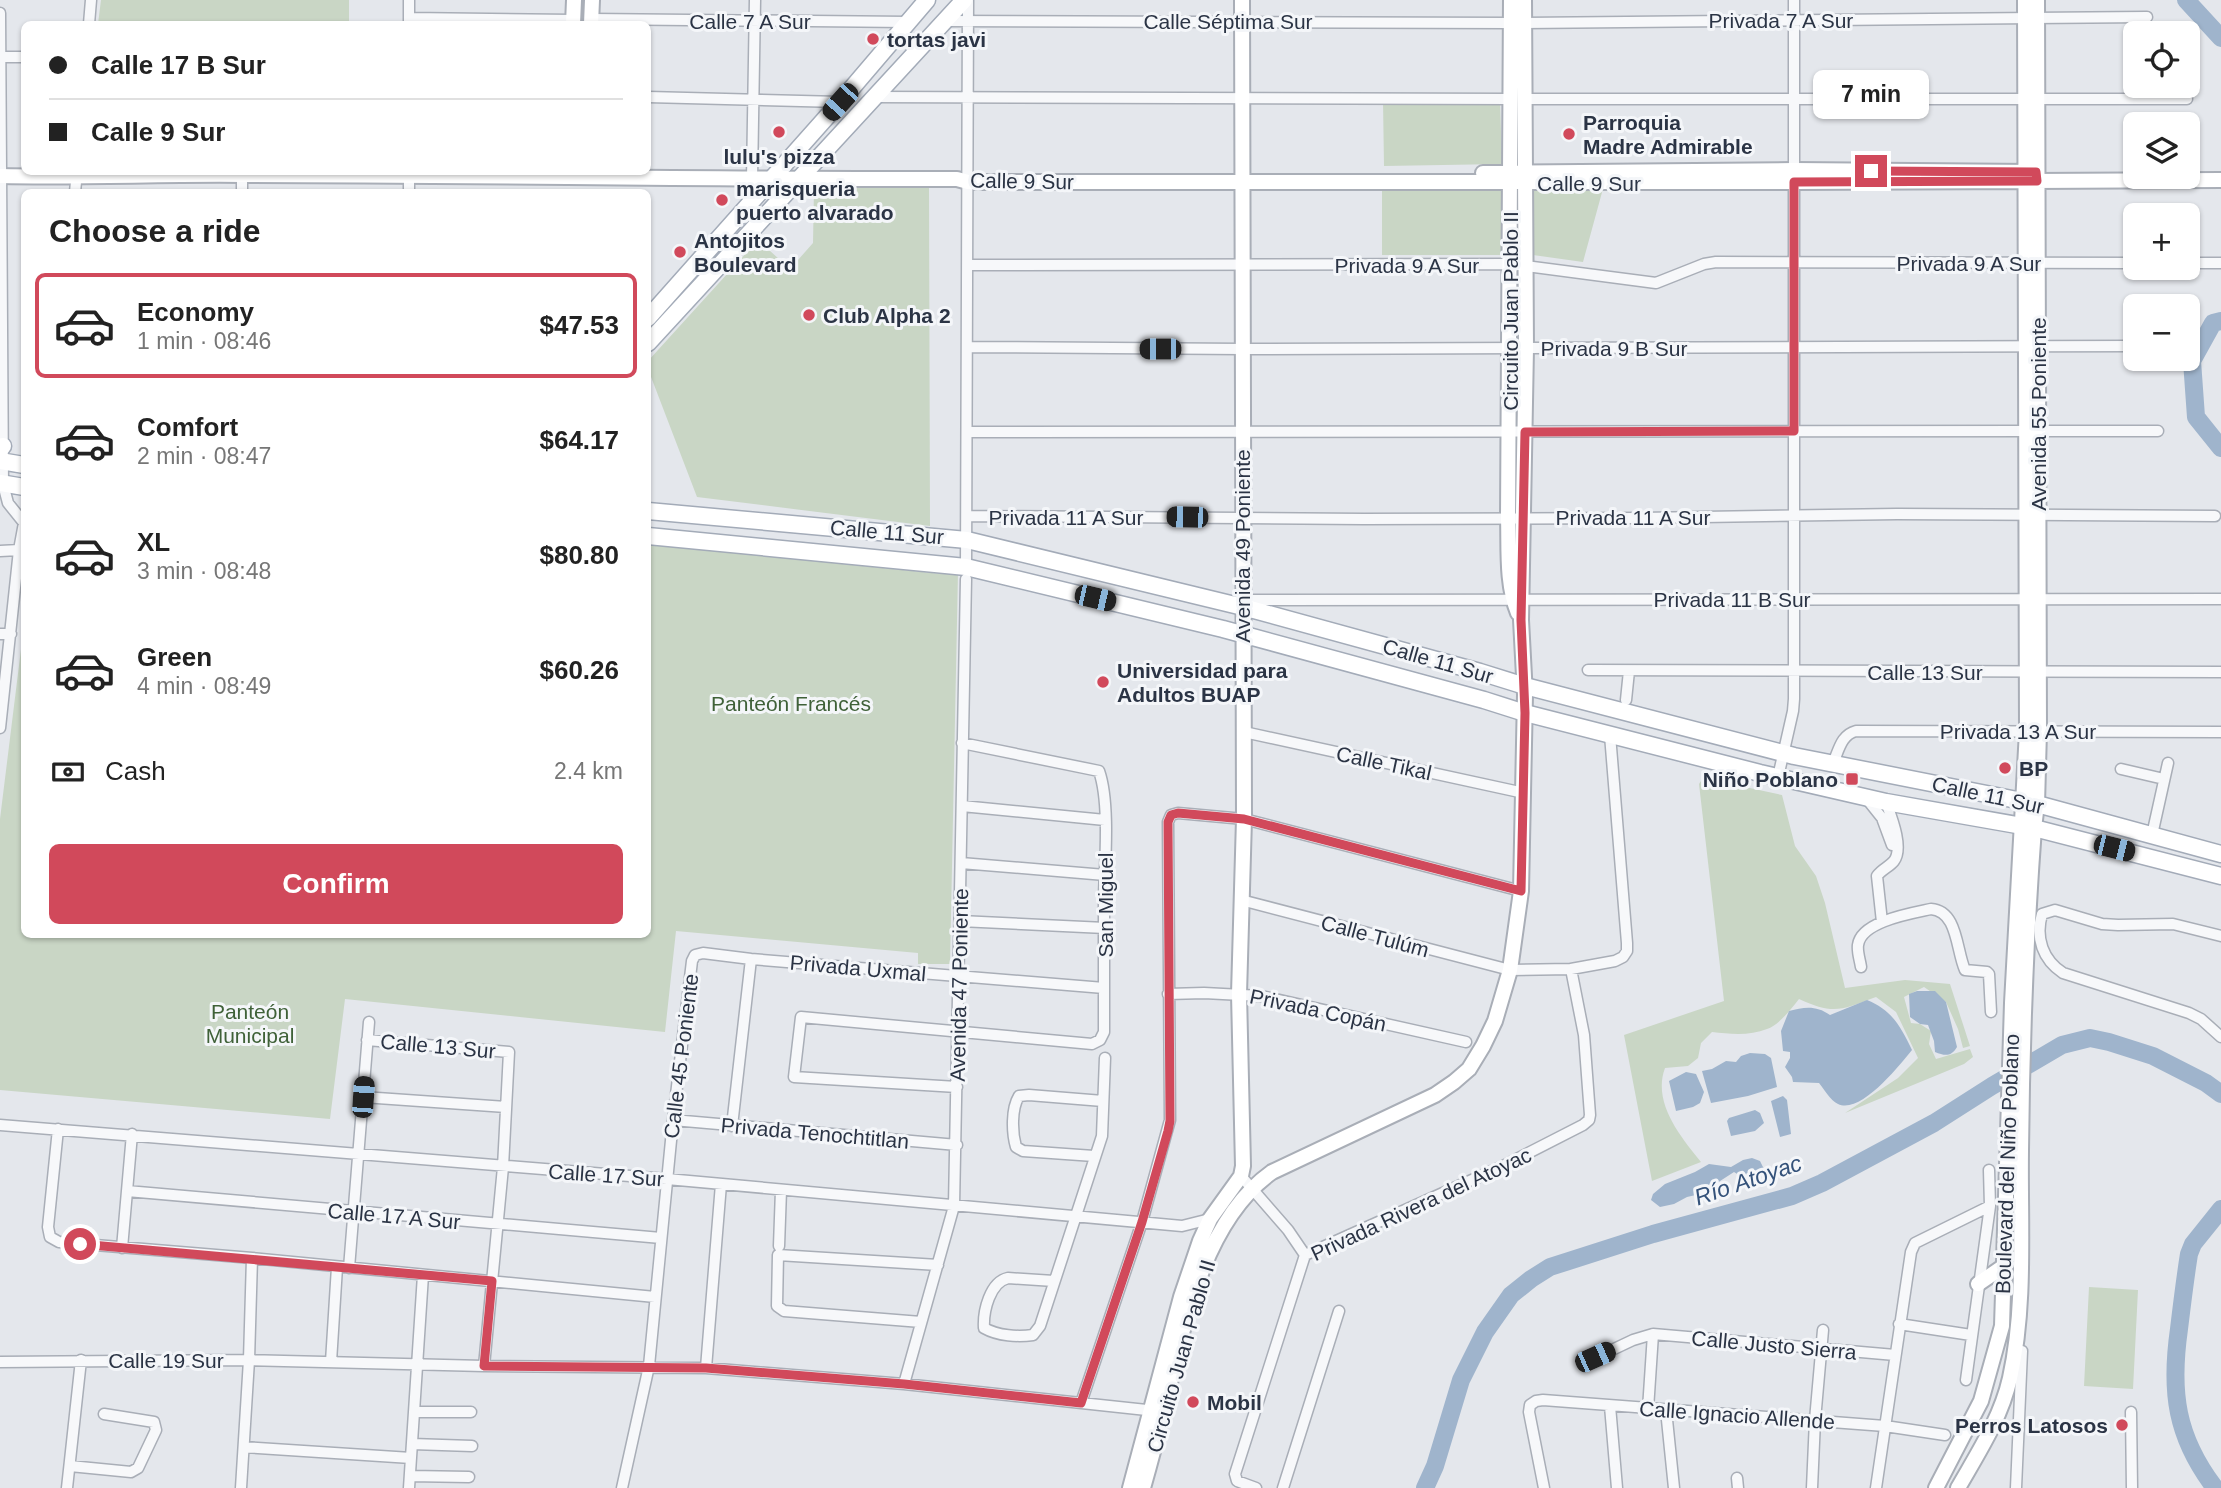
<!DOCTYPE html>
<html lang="en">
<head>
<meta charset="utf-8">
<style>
	:root { --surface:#fff; --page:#f2f2f2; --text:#222; --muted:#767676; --line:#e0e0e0; --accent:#d1495b }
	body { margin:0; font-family:Arial,sans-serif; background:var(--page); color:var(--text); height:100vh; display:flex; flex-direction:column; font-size:26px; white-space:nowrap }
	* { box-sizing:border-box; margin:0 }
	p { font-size:23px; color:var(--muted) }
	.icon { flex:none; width:38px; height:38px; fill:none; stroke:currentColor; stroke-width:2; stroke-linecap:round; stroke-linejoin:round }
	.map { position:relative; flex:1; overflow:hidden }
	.details { position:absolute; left:21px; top:189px; width:630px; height:749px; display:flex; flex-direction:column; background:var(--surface); border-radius:10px; box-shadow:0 2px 5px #0004 }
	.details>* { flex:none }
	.banner { position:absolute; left:21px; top:21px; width:630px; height:154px; border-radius:10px; box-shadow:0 2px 5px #0004; display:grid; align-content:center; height:154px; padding:0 28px; background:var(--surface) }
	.tools { position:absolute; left:2123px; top:21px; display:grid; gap:14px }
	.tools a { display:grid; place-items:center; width:77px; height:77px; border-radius:10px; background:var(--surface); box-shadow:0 2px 5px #0004; font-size:35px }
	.end { position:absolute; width:32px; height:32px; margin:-16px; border:9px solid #d1495b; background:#fff; box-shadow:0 0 0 4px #fff }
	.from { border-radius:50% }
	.bubble { position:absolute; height:49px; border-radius:10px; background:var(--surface); box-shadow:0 2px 5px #0004; font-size:23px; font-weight:600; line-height:49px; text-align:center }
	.car { position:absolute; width:21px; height:42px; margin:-21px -10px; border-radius:9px; box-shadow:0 0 5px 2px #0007; background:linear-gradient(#222 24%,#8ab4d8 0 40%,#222 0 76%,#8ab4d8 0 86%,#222 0) }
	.banner b { display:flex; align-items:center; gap:24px; height:66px; font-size:26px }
	.banner b+b { border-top:2px solid var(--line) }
	.banner i { width:18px; height:18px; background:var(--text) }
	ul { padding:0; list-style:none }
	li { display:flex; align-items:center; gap:21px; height:105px; margin:0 14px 10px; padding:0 14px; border:4px solid transparent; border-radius:10px }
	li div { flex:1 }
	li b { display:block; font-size:26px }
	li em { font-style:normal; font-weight:600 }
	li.current { border-color:var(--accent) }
	li>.icon { width:63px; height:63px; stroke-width:1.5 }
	h2 { padding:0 28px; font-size:32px; line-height:84px }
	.pay { display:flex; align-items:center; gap:18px; height:77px; padding:0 28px; font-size:26px }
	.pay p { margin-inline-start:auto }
	.action { display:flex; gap:14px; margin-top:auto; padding:14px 28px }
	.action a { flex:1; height:80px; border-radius:10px; background:var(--accent); color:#fff; font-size:28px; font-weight:600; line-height:80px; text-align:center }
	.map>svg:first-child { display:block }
</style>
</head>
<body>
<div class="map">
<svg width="2221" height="1488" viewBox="0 0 2221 1488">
	<rect width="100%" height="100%" fill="#e4e7ec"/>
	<path fill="#c9d6c5" d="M 101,0 L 349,0 L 349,24 L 98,24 Z
		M 1500,100 L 1502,164 L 1384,166 L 1383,101 Z
		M 1604,185 L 1583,262 L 1533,255 L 1532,191 L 1540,186 Z
		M 814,188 L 929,188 L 930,526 L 697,497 L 648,369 L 648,361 L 758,240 L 790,269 L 813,243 Z
		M 1382,188 L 1503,188 L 1503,255 L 1382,255 Z
		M 648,544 L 942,574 L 944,568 L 958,572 L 950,964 L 918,964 L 918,953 L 676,931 L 665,1032 L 345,999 L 330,1119 L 0,1090 L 0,819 L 24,625 L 24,934 L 648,934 Z
		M 1703,778 L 1782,795 L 1795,846 L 1816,876 L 1825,903 L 1845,988 L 1905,980 L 1950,984 L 1970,1046 L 1963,1048 L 1958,1029 L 1946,1002 L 1924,987 L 1904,997 L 1911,1023 L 1920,1024 L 1931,1031 L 1929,1044 L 1936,1059 L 1970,1049 L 1973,1057 L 1964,1064 L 1845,1113 L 1898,1078 L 1918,1058 L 1896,1012 L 1876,997 C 1841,1010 1834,1015 1799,999 C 1791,1009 1779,1025 1767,1029 C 1750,1036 1730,1034 1712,1032 L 1701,1043 L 1698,1058 L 1688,1066 L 1665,1068 C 1652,1103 1681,1137 1701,1162 L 1652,1181 L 1624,1035 L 1724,1001 L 1699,784 Z
		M 2089,1287 L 2138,1290 L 2133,1389 L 2084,1386 Z"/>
	<path fill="#9fb4cc" d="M 1917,991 L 1935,991 L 1946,1002 L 1957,1047 C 1951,1057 1945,1056 1935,1052 L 1934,1041 L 1928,1025 L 1920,1024 L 1910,1017 L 1909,994 Z
		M 1867,1000 C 1892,1010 1901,1027 1912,1050 C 1899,1066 1860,1115 1838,1104 C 1830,1100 1824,1089 1819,1083 L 1793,1082 L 1792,1077 L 1785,1067 L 1790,1058 L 1790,1052 L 1783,1051 L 1781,1031 L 1789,1011 C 1804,1007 1816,1005 1830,1015 Z
		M 1750,1053 L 1765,1054 L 1771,1058 L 1777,1087 L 1748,1096 L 1711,1103 L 1702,1071 L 1712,1069 L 1726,1061 L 1736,1062 L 1741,1056 Z
		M 1686,1072 L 1696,1074 L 1704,1092 L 1700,1103 L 1693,1107 L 1676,1111 L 1669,1081 Z
		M 1783,1096 L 1787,1100 L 1791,1134 L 1780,1137 L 1771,1101 Z
		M 1755,1110 L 1760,1113 L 1764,1123 L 1755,1131 L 1731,1136 L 1727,1121 L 1729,1118 Z
		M 1752,1158 L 1760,1161 L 1765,1171 L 1761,1175 L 1742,1177 L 1734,1172 L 1700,1194 L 1687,1197 L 1674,1204 L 1660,1207 L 1651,1200 L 1653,1194 L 1665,1184 L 1695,1172 L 1709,1164 L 1731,1167 L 1743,1160 Z"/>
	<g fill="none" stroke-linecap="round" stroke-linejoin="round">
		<path stroke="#9fb4cc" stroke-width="18" d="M 2186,0 L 2221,38
			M 2221,321 L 2213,323 L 2192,361 L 2196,417 L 2221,448
			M 1425,1488 L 1435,1466 L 1461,1380 L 1485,1332 L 1511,1295 L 1531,1279 L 1550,1267 L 1653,1234 L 1792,1196 L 1822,1183 L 1934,1123 L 1992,1086 L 2062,1045 L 2090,1038 L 2109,1042 L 2153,1056 L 2206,1083 L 2221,1094
			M 2215,1488 C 2176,1437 2170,1392 2179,1329 C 2182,1304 2185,1279 2189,1254 L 2193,1244 L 2221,1209"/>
		<defs>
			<path id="street" d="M 409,0 L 409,24
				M 0,13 L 3,484 L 8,503 L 24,523
				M 409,18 L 573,20
				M 591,19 L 908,22
				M 945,21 L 1511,23
				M 1524,23 L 2147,17
				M 89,24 L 91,0
				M 0,57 L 24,57
				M 648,97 L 840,102
				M 875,97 L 1510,99
				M 1524,99 L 2187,99
				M 752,179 L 755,0
				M 75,192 L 77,172
				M 242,192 L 242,175
				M 409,192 L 409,172
				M 2188,263 L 2221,263
				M 968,265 L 1511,264 L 1656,283 L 1704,264 L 1716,262 L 2135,263
				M 968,347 L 1242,349 L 2135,346
				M 967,432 L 2158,431
				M 967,516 L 1364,519 L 1641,518 L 1897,514 L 2215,516
				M 0,551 L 19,550
				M 966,569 L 968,0
				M 1242,600 L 2221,599
				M 0,634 L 11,634
				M 1588,670 L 2221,672
				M 1626,700 L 1629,671
				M 0,728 L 19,550 L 24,523
				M 1244,732 L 1524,793
				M 1833,763 C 1839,750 1841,735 1856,731 L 2221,732
				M 2121,769 L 2164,779
				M 1778,777 L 1793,711 L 1794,699 L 1794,0
				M 1866,798 L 1882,818 L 1892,845
				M 962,806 L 1105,820
				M 2152,835 L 2168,763
				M 961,863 L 1105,875
				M 1241,900 L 1510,970 L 1571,969 L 1615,961 L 1623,957 L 1627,951 L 1627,943 L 1610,735
				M 960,921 L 1105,928
				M 1882,922 L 1877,876 C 1882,869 1889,867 1894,861 C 1904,848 1891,816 1886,802
				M 2221,936 L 2173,924 L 2118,925 L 2102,924 L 2055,910 L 2042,914 C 2035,938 2043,960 2063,973 L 2189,1013 L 2201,1019 L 2221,1037
				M 1861,967 C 1860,960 1857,952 1858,945 C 1861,921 1913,913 1931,909 C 1958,911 1956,950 1965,970 L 1987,972 L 1989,974 L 1991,1012
				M 1168,994 L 1204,993 L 1261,996 L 1466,1042
				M 367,1040 L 509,1052 L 503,1167 L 484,1366
				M 957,1087 L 794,1077 L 801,1017 L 1092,1044 L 1100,1040 L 1104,1032 C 1104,987 1104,941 1104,896 C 1105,862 1110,802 1099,771 L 962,743
				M 363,1097 L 506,1107
				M 673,1120 L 957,1145
				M 0,1125 L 667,1179 L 1182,1226 L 1210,1219
				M 732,1126 L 751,959
				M 58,1129 L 48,1227 L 50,1237 L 59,1242 L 252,1258 L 655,1297
				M 1094,1156 L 1023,1151 L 1016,1147 C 1012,1133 1011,1109 1019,1096 L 1029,1095 L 1103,1101
				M 1241,1176 L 1288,1230 L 1305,1255
				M 127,1191 L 661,1238
				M 779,1246 L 781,1190
				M 122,1248 L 132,1134
				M 349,1268 L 369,1022
				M 1054,1281 L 1008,1278 C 990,1282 983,1311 984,1328 C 998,1336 1018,1337 1033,1335 L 1040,1326 L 1102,1136 L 1105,1058
				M 921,1322 L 784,1311 L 777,1306 L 778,1255 L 938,1265
				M 1899,1324 L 1971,1335
				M 1595,1358 L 1633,1340 L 1653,1334 L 1895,1355
				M 0,1362 L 249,1360 L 484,1366 L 706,1368 L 904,1384 L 1156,1411
				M 331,1362 L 337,1267
				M 706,1368 L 721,1184
				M 1966,1380 L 1990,1206 L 1989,1170
				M 904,1384 L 954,1206 L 966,579
				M 1081,1403 L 1142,1222 L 1170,1120 L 1168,822 L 1171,815 L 1178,813 L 1244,819 L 1521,891
				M 1610,1406 L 1617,1488
				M 1648,1409 L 1653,1334
				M 1666,1410 L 1674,1488
				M 414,1412 L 471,1412
				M 2131,1412 L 2132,1488
				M 412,1444 L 472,1446
				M 244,1447 L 411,1458
				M 70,1466 L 131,1472 L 138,1468 L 156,1430 L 154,1422 L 104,1414
				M 410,1476 L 469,1477
				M 1737,1478 L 1738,1488
				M 67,1488 L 81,1360
				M 241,1488 L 249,1360 L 252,1258
				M 409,1488 L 423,1275
				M 622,1488 L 649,1366 L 673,1120 L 692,961 L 695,955 L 703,953 L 751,959 L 1104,988
				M 1256,1488 L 1237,1481 L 1235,1474 L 1305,1255 L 1503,1166 L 1583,1125 L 1589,1120 L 1590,1115 L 1584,1035 L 1571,969
				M 1283,1488 L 1339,1311
				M 1544,1488 L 1529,1412 L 1530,1405 L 1536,1401 L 1543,1400 L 1885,1426 L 1945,1435
				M 1812,1488 L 1815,1420 L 1823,1330
				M 1876,1488 L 1911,1252 L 1915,1243 L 1990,1206
				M 2016,1488 L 2022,1351"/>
			<path id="secondary" d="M 1511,0 L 1508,517 C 1509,548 1506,584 1518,613
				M 573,24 L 574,0
				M 591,24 L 592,0
				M 1483,173 L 1794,170 L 2033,172
				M 0,176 C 81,178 162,174 243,175 C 481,175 719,180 957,179 L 968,182 L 1794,182 L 2221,180
				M 1978,1284 L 2004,1266
				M 1130,1488 L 1181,1297 L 1200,1241 L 1210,1219 L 1241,1176 L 1243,1166 L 1239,994 L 1244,819 L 1242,0
				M 1143,1488 C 1151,1460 1158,1433 1165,1405 C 1183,1327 1203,1221 1272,1172 L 1435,1095 L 1454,1082 L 1469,1069 L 1483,1046 L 1495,1021 L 1510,970 L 1521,891 L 1525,695 L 1521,620 L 1526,348 L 1524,0
				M 1936,1488 L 1981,1401 L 2002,1326 L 2012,1003 L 2027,731 L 2025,0
				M 1958,1488 C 1978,1453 2001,1418 2010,1378 C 2026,1306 2020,1225 2021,1151 C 2022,1043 2026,935 2034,828 L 2037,804 L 2039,731 L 2037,0"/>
			<path id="primary" d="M 648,318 L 840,102 L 927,0
				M 648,343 L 964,0
				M 0,449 L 3,446
				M 0,461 L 24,465
				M 0,483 L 24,487
				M 648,511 L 967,540 L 1243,607 L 1480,672 L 1525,686 L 1794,756 L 2037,804 L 2221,854
				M 648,536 L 966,567 L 1223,629 L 1484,700 L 1525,713 L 1760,773 L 1886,802 L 2034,828 L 2221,876"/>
		</defs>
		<use href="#street" stroke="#a9aeb7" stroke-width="13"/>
		<use href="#secondary" stroke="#a9aeb7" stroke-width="18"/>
		<use href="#primary" stroke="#a3abb8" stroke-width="19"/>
		<use href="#street" stroke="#f7f8fa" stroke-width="10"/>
		<use href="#secondary" stroke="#fff" stroke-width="14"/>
		<use href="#primary" stroke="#fff" stroke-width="16"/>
	</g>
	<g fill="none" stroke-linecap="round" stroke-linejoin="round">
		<path stroke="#d1495b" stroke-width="9" d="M 80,1244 L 492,1281 L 484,1366 L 706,1368 L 904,1384 L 1081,1403 L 1142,1222 L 1168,1131 L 1170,1121 L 1168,822 L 1171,815 L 1178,813 L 1244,819 L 1521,891 L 1525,713 L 1521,620 L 1525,432 L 1794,431 L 1794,182 L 2037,181 L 2036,172 L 1871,171"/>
	</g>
	<g fill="#d1495b" stroke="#f4f6f9" stroke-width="2.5">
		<circle cx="873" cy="39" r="7"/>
		<circle cx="779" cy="132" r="7"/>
		<circle cx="1569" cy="134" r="7"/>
		<circle cx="722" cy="200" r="7"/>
		<circle cx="680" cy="252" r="7"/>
		<circle cx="809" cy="315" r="7"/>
		<circle cx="1103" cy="682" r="7"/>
		<circle cx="2005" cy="768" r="7"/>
		<rect x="1845" y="772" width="14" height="14" rx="3.5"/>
		<circle cx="1193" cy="1402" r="7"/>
		<circle cx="2122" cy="1425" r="7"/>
	</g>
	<g text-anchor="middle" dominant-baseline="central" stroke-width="6" stroke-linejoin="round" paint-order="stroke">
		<g font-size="21" fill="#2b3445" stroke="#f4f6f9">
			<text x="1781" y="20">Privada 7 A Sur</text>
			<text x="750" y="21">Calle 7 A Sur</text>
			<text x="1228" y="21">Calle Séptima Sur</text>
			<text transform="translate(1022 181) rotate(1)">Calle 9 Sur</text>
			<text x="1589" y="183">Calle 9 Sur</text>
			<text x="1969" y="263">Privada 9 A Sur</text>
			<text x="1407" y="265">Privada 9 A Sur</text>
			<text transform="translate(1510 311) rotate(-90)">Circuito Juan Pablo II</text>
			<text x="1614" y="348">Privada 9 B Sur</text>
			<text transform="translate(2038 414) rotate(-90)">Avenida 55 Poniente</text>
			<text x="1066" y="517">Privada 11 A Sur</text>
			<text x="1633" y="517">Privada 11 A Sur</text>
			<text transform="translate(887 532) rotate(5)">Calle 11 Sur</text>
			<text transform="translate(1242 546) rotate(-90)">Avenida 49 Poniente</text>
			<text x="1732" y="599">Privada 11 B Sur</text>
			<text transform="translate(1438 661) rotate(16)">Calle 11 Sur</text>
			<text x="1925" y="672">Calle 13 Sur</text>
			<text x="2018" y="731">Privada 13 A Sur</text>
			<text transform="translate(1384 763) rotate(12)">Calle Tikal</text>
			<text transform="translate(1988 795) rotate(12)">Calle 11 Sur</text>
			<text transform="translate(1105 905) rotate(-90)">San Miguel</text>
			<text transform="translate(1375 936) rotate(15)">Calle Tulúm</text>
			<text transform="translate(858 968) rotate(5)">Privada Uxmal</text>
			<text transform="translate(959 985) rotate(-89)">Avenida 47 Poniente</text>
			<text transform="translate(1318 1010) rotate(12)">Privada Copán</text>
			<text transform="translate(438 1046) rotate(5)">Calle 13 Sur</text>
			<text transform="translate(681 1056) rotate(-83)">Calle 45 Poniente</text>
			<text transform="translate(815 1133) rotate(5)">Privada Tenochtitlan</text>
			<text transform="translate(2007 1164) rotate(-88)">Boulevard del Niño Poblano</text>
			<text transform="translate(606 1175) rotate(4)">Calle 17 Sur</text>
			<text transform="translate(1421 1204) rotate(-25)">Privada Rivera del Atoyac</text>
			<text transform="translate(394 1216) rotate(5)">Calle 17 A Sur</text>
			<text transform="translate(1774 1345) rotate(5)">Calle Justo Sierra</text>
			<text transform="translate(1181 1356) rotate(-74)">Circuito Juan Pablo II</text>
			<text x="166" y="1360">Calle 19 Sur</text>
			<text transform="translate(1737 1415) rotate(4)">Calle Ignacio Allende</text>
		</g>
		<g font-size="21" font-weight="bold" fill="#2b3445" stroke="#f4f6f9" text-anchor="start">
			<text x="887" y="39">tortas javi</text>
			<text x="1583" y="122">Parroquia<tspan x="1583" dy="24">Madre Admirable</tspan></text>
			<text x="779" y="156" text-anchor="middle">lulu's pizza</text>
			<text x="736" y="188">marisqueria<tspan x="736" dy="24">puerto alvarado</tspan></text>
			<text x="694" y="240">Antojitos<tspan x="694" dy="24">Boulevard</tspan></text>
			<text x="823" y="315">Club Alpha 2</text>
			<text x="1117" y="670">Universidad para<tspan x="1117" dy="24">Adultos BUAP</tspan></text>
			<text x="2019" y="768">BP</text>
			<text x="1838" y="779" text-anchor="end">Niño Poblano</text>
			<text x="1207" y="1402">Mobil</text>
			<text x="2108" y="1425" text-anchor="end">Perros Latosos</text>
		</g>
		<g font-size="21" fill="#3f6138" stroke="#f4f6f9">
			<text x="791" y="703">Panteón Francés</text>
			<text x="250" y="1011">Panteón<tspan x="250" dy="24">Municipal</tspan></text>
		</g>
		<g font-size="23" font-style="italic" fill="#34527a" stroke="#f4f6f9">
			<text transform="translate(1748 1180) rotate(-19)">Río Atoyac</text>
		</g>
	</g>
</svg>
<div class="tools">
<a><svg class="icon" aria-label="locate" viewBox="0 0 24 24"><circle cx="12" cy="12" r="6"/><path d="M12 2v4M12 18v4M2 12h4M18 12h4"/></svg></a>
<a><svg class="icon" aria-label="layers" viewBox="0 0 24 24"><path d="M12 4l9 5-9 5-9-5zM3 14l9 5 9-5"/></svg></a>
<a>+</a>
<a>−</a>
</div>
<i class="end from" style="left:80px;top:1244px"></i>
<i class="end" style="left:1871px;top:171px"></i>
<div class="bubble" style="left:1813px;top:70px;width:116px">7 min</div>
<i class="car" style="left:840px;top:102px;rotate:222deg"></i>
<i class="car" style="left:1160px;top:349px;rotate:270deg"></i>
<i class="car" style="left:1187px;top:517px;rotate:271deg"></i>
<i class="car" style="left:1095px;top:598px;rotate:103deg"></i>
<i class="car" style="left:2114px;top:848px;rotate:104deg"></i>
<i class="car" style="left:363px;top:1097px;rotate:4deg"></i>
<i class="car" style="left:1595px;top:1357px;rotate:66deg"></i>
<div class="banner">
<b><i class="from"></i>Calle 17 B Sur</b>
<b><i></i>Calle 9 Sur</b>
</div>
<section class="details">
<h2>Choose a ride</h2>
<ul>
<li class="current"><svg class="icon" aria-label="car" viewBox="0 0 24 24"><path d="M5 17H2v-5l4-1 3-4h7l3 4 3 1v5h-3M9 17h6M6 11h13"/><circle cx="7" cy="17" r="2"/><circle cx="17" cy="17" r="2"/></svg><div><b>Economy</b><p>1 min · 08:46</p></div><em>$47.53</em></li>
<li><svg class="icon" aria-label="car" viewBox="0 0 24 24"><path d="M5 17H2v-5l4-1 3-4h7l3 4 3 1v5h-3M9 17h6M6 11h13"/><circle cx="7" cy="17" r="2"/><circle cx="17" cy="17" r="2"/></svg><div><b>Comfort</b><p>2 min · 08:47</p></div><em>$64.17</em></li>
<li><svg class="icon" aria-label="car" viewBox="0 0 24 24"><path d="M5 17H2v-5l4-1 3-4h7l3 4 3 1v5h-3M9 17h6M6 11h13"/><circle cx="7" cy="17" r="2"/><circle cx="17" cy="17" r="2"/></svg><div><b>XL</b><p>3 min · 08:48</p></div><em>$80.80</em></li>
<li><svg class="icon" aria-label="car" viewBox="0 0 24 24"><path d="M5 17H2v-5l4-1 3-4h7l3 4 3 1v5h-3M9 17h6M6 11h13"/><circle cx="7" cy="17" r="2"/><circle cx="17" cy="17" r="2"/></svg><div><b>Green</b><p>4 min · 08:49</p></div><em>$60.26</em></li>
</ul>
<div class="pay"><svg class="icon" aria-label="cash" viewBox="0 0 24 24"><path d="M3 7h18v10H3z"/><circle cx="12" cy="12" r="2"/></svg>Cash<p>2.4 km</p></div>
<div class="action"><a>Confirm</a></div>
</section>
</div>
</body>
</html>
